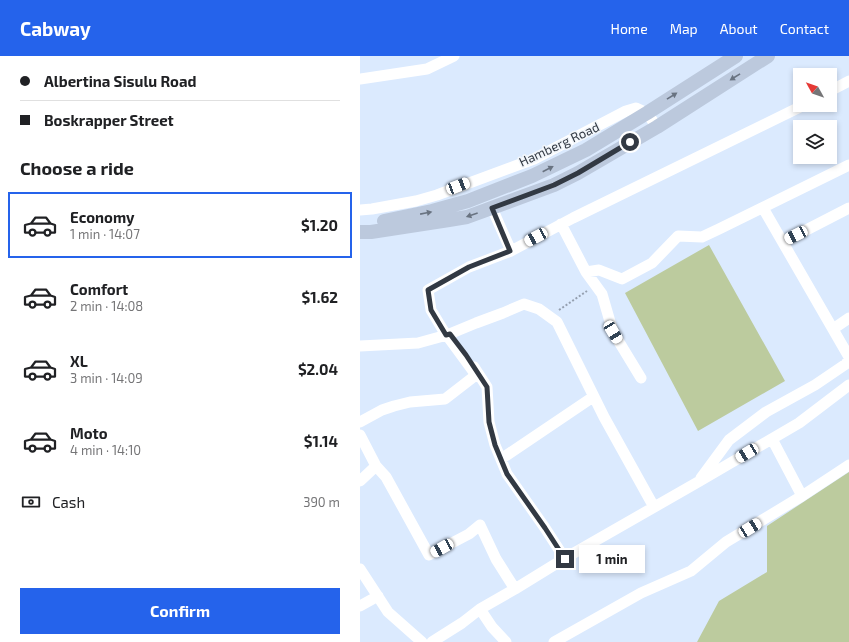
<!DOCTYPE html>
<html lang="en">
<head>
<meta charset="utf-8">
<style>
	:root { --surface:#fff; --page:#f2f2f2; --text:#202124; --muted:#757577; --line:#e0e0e0; --accent:#2563eb }
	body { margin:0; font-family:"Exo 2",sans-serif; background:var(--page); color:var(--text); height:100vh; display:flex; flex-direction:column; font-size:15px; white-space:nowrap }
	* { box-sizing:border-box; margin:0 }
	p { font-size:13px; color:var(--muted) }
	.icon { flex:none; width:22px; height:22px; fill:none; stroke:currentColor; stroke-width:2; stroke-linecap:round; stroke-linejoin:round }
	.map { position:relative; flex:1; overflow:hidden }
	.drawer { display:flex; flex-direction:column; background:var(--surface); width:360px }
	.drawer>* { flex:none }
	.top-card { display:grid; align-content:center; height:88px; padding:0 20px; background:var(--surface) }
	.needle { width:26px; rotate:310deg }
	.tools { position:absolute; left:433px; top:12px; display:grid; gap:8px }
	.tools a { display:grid; place-items:center; width:44px; height:44px; border-radius:0px; background:var(--surface); box-shadow:0 2px 6px #0003; font-size:20px }
	.end { position:absolute; width:18px; height:18px; margin:-9px; border:5px solid #323943; background:#fff; box-shadow:0 0 0 2px #fff }
	.from { border-radius:50% }
	.bubble { position:absolute; height:28px; border-radius:0px; background:var(--surface); box-shadow:0 2px 6px #0003; font-size:13px; font-weight:700; line-height:28px; text-align:center }
	.car { position:absolute; width:12px; height:24px; margin:-12px -6px; border-radius:5px; box-shadow:0 0 3px 1px #0007; background:linear-gradient(#fff 24%,#345 0 40%,#fff 0 76%,#345 0 86%,#fff 0) }
	.top-card b { display:flex; align-items:center; gap:14px; height:38px; font-size:15px }
	.top-card b+b { border-top:1px solid var(--line) }
	.top-card i { width:10px; height:10px; background:var(--text) }
	ul { padding:0; list-style:none }
	li { display:flex; align-items:center; gap:12px; height:66px; margin:0 8px 6px; padding:0 12px; border:2px solid transparent; border-radius:0px }
	li div { flex:1 }
	li b { display:block; font-size:15px }
	li em { font-style:normal; font-weight:700 }
	li.current { border-color:var(--accent) }
	li>.icon { width:36px; height:36px; stroke-width:1.5 }
	h2 { padding:0 20px; font-size:18px; line-height:48px }
	.pay { display:flex; align-items:center; gap:10px; height:44px; padding:0 20px; font-size:15px }
	.pay p { margin-inline-start:auto }
	.action { display:flex; gap:8px; margin-top:auto; padding:8px 20px }
	.action a { flex:1; height:46px; border-radius:0px; background:var(--accent); color:#fff; font-size:16px; font-weight:700; line-height:46px; text-align:center }
	header { display:flex; align-items:center; gap:24px; box-sizing:border-box; height:56px; padding:0 20px; background:var(--accent); color:#fff }
	header strong { font-size:19px }
	nav { display:flex; gap:22px; margin-inline-start:auto; font-size:14px }
	main { display:flex; flex:1; min-height:0 }
	.map>svg:first-child { display:block }
</style>
</head>
<body>
<header>
<strong>Cabway</strong>
<nav><a>Home</a><a>Map</a><a>About</a><a>Contact</a></nav>
</header>
<main>
<section class="drawer">
<div class="top-card">
<b><i class="from"></i>Albertina Sisulu Road</b>
<b><i></i>Boskrapper Street</b>
</div>
<h2>Choose a ride</h2>
<ul>
<li class="current"><svg class="icon" aria-label="car" viewBox="0 0 24 24"><path d="M5 17H2v-5l4-1 3-4h7l3 4 3 1v5h-3M9 17h6M6 11h13"/><circle cx="7" cy="17" r="2"/><circle cx="17" cy="17" r="2"/></svg><div><b>Economy</b><p>1 min · 14:07</p></div><em>$1.20</em></li>
<li><svg class="icon" aria-label="car" viewBox="0 0 24 24"><path d="M5 17H2v-5l4-1 3-4h7l3 4 3 1v5h-3M9 17h6M6 11h13"/><circle cx="7" cy="17" r="2"/><circle cx="17" cy="17" r="2"/></svg><div><b>Comfort</b><p>2 min · 14:08</p></div><em>$1.62</em></li>
<li><svg class="icon" aria-label="car" viewBox="0 0 24 24"><path d="M5 17H2v-5l4-1 3-4h7l3 4 3 1v5h-3M9 17h6M6 11h13"/><circle cx="7" cy="17" r="2"/><circle cx="17" cy="17" r="2"/></svg><div><b>XL</b><p>3 min · 14:09</p></div><em>$2.04</em></li>
<li><svg class="icon" aria-label="car" viewBox="0 0 24 24"><path d="M5 17H2v-5l4-1 3-4h7l3 4 3 1v5h-3M9 17h6M6 11h13"/><circle cx="7" cy="17" r="2"/><circle cx="17" cy="17" r="2"/></svg><div><b>Moto</b><p>4 min · 14:10</p></div><em>$1.14</em></li>
</ul>
<div class="pay"><svg class="icon" aria-label="cash" viewBox="0 0 24 24"><path d="M3 7h18v10H3z"/><circle cx="12" cy="12" r="2"/></svg>Cash<p>390 m</p></div>
<div class="action"><a>Confirm</a></div>
</section>
<div class="map">
<svg width="489" height="586" viewBox="0 0 489 586">
	<rect width="100%" height="100%" fill="#dbeafe"/>
	<path fill="#bccb9e" d="M 349,189 L 425,325 L 338,375 L 265,237 Z
		M 489,416 L 489,586 L 337,586 L 359,545 L 407,516 L 407,470 Z"/>
	<g fill="none" stroke-linecap="round" stroke-linejoin="round">
		<path stroke="#949faf" stroke-width="2" stroke-dasharray="2 2" stroke-linecap="butt" d="M 199,254 L 227,235"/>
		<path stroke="#fff" stroke-width="11" d="M 0,23 L 67,13 L 94,0
			M 470,35 L 489,25
			M 132,152 L 151,195
			M 403,152 L 489,301
			M 0,154 L 12,153 L 56,145 L 77,139 L 174,103 L 266,55 L 276,52 L 287,57 L 297,71
			M 201,168 L 226,216 L 239,214 L 262,223 L 292,207 L 318,180 L 342,181 L 359,173 L 489,109
			M 423,186 L 489,152
			M 226,216 L 242,238 L 253,276 L 281,322
			M 473,273 L 489,262
			M 0,290 L 58,287 L 87,279 L 116,267 L 143,257 L 164,248 L 179,253 L 197,266 L 244,361 L 294,451
			M 114,311 L 127,331 L 129,366 L 135,389 L 147,418 L 185,472 L 205,503
			M 0,366 L 22,354 L 34,350 L 50,346 L 85,343 L 116,319 L 83,274 L 71,254 L 68,234 L 109,211 L 151,195 L 213,162 L 444,49
			M 0,379 L 16,410 L 26,421 L 69,499 L 109,478 L 120,469 L 136,503 L 155,533 L 120,553 L 102,567 L 72,586
			M 412,383 L 442,440
			M 141,403 L 233,341
			M 341,422 L 369,384 L 406,356 L 455,329 L 486,308 L 489,303
			M 0,425 L 16,410
			M 0,513 L 28,556 L 62,586
			M 155,533 L 207,501 L 338,426 L 439,367 L 489,329
			M 0,550 L 18,540
			M 120,553 L 132,571 L 146,586
			M 194,586 L 281,537 L 331,515 L 366,486 L 442,440 L 489,409"/>
		<path stroke="#bcc9dd" stroke-width="14" d="M 24,165 L 72,155 L 108,145 L 172,120 L 226,94 L 287,57 L 376,0
			M 0,176 L 11,176 L 89,164 L 107,161 L 194,129 L 218,117 L 297,71 L 408,0"/>
	</g>
	<defs><path id="oneway-solid" d="M-6-.8H1V-3.2L6.5 0L1 3.2V.8H-6Z"/></defs>
	<g fill="#697381">
		<use href="#oneway-solid" transform="translate(375 21) rotate(148)"/>
		<use href="#oneway-solid" transform="translate(312 40) rotate(-32)"/>
		<use href="#oneway-solid" transform="translate(188 113) rotate(-27)"/>
		<use href="#oneway-solid" transform="translate(66 157) rotate(-11)"/>
		<use href="#oneway-solid" transform="translate(112 159) rotate(161)"/>
	</g>
	<g fill="none" stroke-linecap="round" stroke-linejoin="round">
		<path stroke="#323943" stroke-width="5" d="M 205,503 L 185,472 L 147,418 L 135,389 L 129,366 L 127,331 L 106,299 L 90,278 L 86,279 L 71,254 L 68,234 L 109,211 L 150,195 L 132,152 L 194,129 L 218,117 L 270,86"/>
	</g>
	<g text-anchor="middle" dominant-baseline="central" stroke-width="3" stroke-linejoin="round" paint-order="stroke">
		<g font-size="13" fill="#323943" stroke="#f2f6fb">
			<text transform="translate(199 88) rotate(-25)">Hamberg Road</text>
		</g>
	</g>
</svg>
<div class="tools">
<a><svg class="needle" viewBox="-14 -14 28 28"><path d="M0-13l5 13h-10z" fill="#e53935"/><path d="M0 13l5-13h-10z" fill="#757577"/></svg></a>
<a><svg class="icon" aria-label="layers" viewBox="0 0 24 24"><path d="M12 4l9 5-9 5-9-5zM3 14l9 5 9-5"/></svg></a>
</div>
<i class="end from" style="left:270px;top:86px"></i>
<i class="end" style="left:205px;top:503px"></i>
<div class="bubble" style="left:219px;top:489px;width:66px">1 min</div>
<i class="car" style="left:98px;top:130px;rotate:69deg"></i>
<i class="car" style="left:436px;top:179px;rotate:243deg"></i>
<i class="car" style="left:176px;top:181px;rotate:242deg"></i>
<i class="car" style="left:253px;top:276px;rotate:149deg"></i>
<i class="car" style="left:387px;top:397px;rotate:239deg"></i>
<i class="car" style="left:390px;top:472px;rotate:58deg"></i>
<i class="car" style="left:82px;top:492px;rotate:241deg"></i>
</div>
</main>
</body>
</html>
